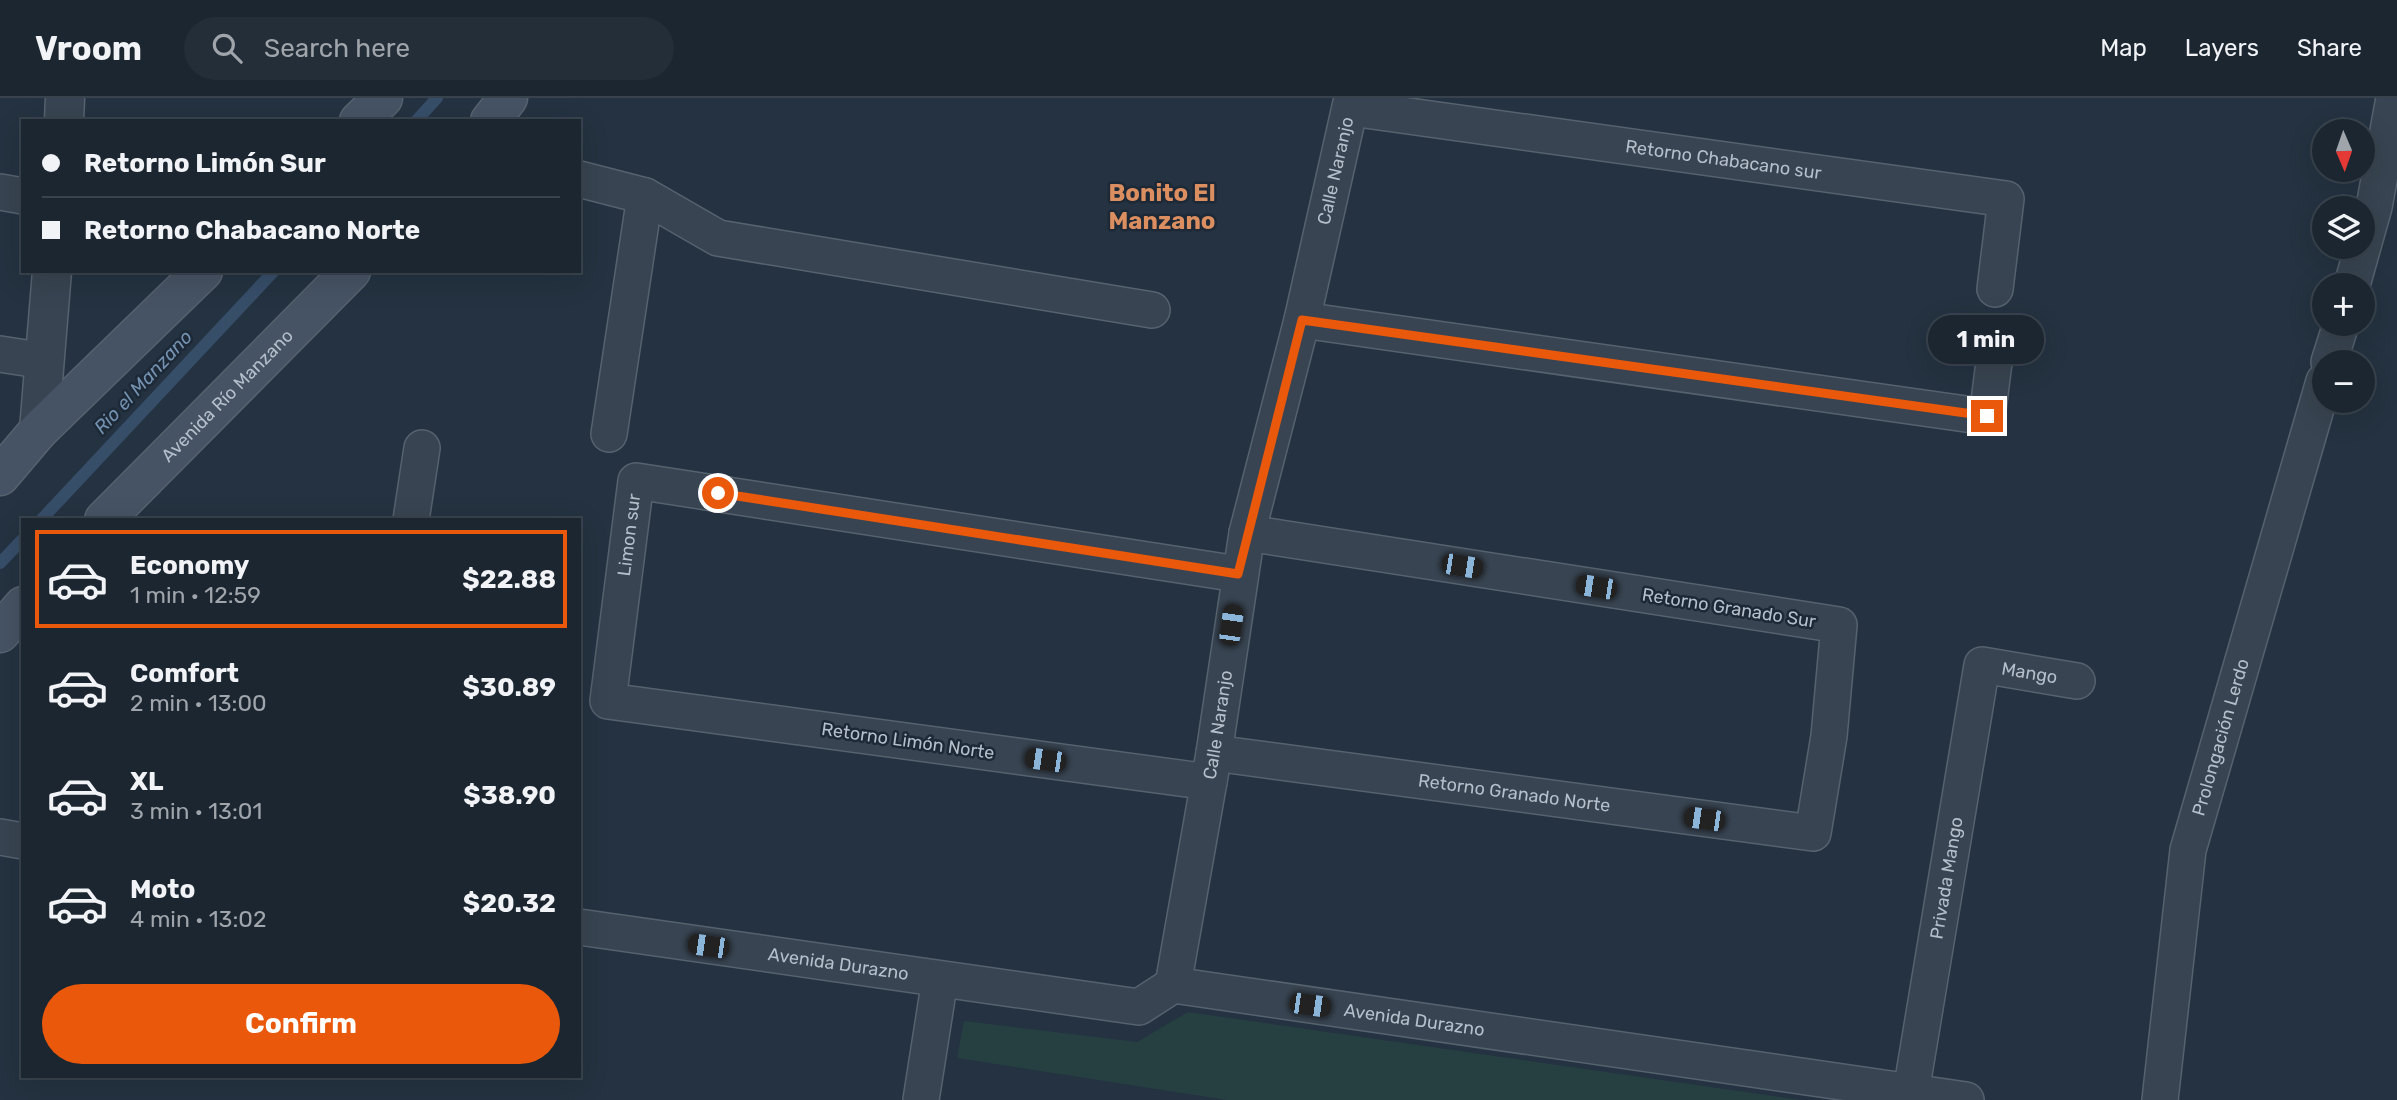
<!DOCTYPE html>
<html lang="en">
<head>
<meta charset="utf-8">
<style>
	:root { --surface:#1b2631; --page:#242e39; --text:#f1f3f6; --muted:#a0a5ab; --line:#39434d; --accent:#ea580c }
	body { margin:0; font-family:Rubik,sans-serif; background:var(--page); color:var(--text); height:100vh; display:flex; flex-direction:column; font-size:26px; white-space:nowrap }
	* { box-sizing:border-box; margin:0 }
	p { font-size:23px; color:var(--muted) }
	.icon { flex:none; width:38px; height:38px; fill:none; stroke:currentColor; stroke-width:2; stroke-linecap:round; stroke-linejoin:round }
	.map { position:relative; flex:1; overflow:hidden }
	.sheet { position:absolute; left:21px; top:420px; width:560px; height:560px; display:flex; flex-direction:column; background:var(--surface); border-radius:0px; box-shadow:0 7px 28px #0002,0 0 0 2px var(--line) }
	.sheet>* { flex:none }
	.guide { position:absolute; left:21px; top:21px; width:560px; height:154px; border-radius:0px; box-shadow:0 7px 28px #0002,0 0 0 2px var(--line); display:grid; align-content:center; height:154px; padding:0 21px; background:var(--surface) }
	.needle { width:46px; rotate:178deg }
	.fabs { position:absolute; left:2312px; top:21px; display:grid; gap:14px }
	.fabs a { display:grid; place-items:center; width:63px; height:63px; border-radius:50%; background:var(--surface); box-shadow:0 7px 28px #0002,0 0 0 2px var(--line); font-size:35px }
	.end { position:absolute; width:32px; height:32px; margin:-16px; border:9px solid #ea580c; background:#fff; box-shadow:0 0 0 4px #fff }
	.from { border-radius:50% }
	.bubble { position:absolute; height:49px; border-radius:24px; background:var(--surface); box-shadow:0 7px 28px #0002,0 0 0 2px var(--line); font-size:23px; font-weight:700; line-height:49px; text-align:center }
	.car { position:absolute; width:21px; height:42px; margin:-21px -10px; border-radius:9px; box-shadow:0 0 5px 2px #0007; background:linear-gradient(#222 24%,#8ab4d8 0 40%,#222 0 76%,#8ab4d8 0 86%,#222 0) }
	.guide b { display:flex; align-items:center; gap:24px; height:66px; font-size:26px }
	.guide b+b { border-top:2px solid var(--line) }
	.guide i { width:18px; height:18px; background:var(--text) }
	ul { padding:12px 0 0; list-style:none }
	li { display:flex; align-items:center; gap:21px; height:98px; margin:0 14px 10px; padding:0 7px; border:4px solid transparent; border-radius:0px }
	li div { flex:1 }
	li b { display:block; font-size:26px }
	li em { font-style:normal; font-weight:700 }
	li.on { border-color:var(--accent) }
	li>.icon { width:63px; height:63px; stroke-width:1.5 }
	.action { display:flex; gap:14px; margin-top:auto; padding:14px 21px }
	.action a { flex:1; height:80px; border-radius:42px; background:var(--accent); color:#fff; font-size:28px; font-weight:700; line-height:80px; text-align:center }
	header { display:flex; align-items:center; gap:42px; box-sizing:border-box; height:98px; padding:0 35px; background:var(--surface); border-bottom:2px solid var(--line) }
	header strong { font-size:33px }
	nav { display:flex; gap:38px; margin-inline-start:auto; font-size:24px }
	.search { width:490px; height:63px; background:var(--page); display:flex; align-items:center; gap:18px; box-sizing:border-box; padding:0 24px; border-radius:38px; color:var(--muted); font-size:26px }
	.map>svg:first-child { display:block }
</style>
</head>
<body>
<header>
<strong>Vroom</strong>
<div class="search"><svg class="icon" aria-label="search" viewBox="0 0 24 24"><circle cx="10" cy="10" r="6"/><path d="M15 15l6 6"/></svg>Search here</div>
<nav><a>Map</a><a>Layers</a><a>Share</a></nav>
</header>
<div class="map">
<svg width="2397" height="1002" viewBox="0 0 2397 1002">
	<rect width="100%" height="100%" fill="#243241"/>
	<path fill="#264042" d="M 1188,914 L 1801,1002 L 1227,1002 L 957,960 L 964,923 L 1137,944 Z"/>
	<g fill="none" stroke-linecap="round" stroke-linejoin="round">
		<path stroke="#374e69" stroke-width="12" d="M 416,23 L 437,0
			M 41,422 L 274,173
			M 0,465 L 23,441"/>
		<defs>
			<g id="minor">
				<path id="s1" d="M 1351,10 L 2006,101 L 1995,191"/>
				<path d="M 579,81 L 645,98 L 718,140 L 1152,212"/>
				<path d="M 0,94 L 23,98"/>
				<path d="M 2352,187 L 2374,109 L 2394,0"/>
				<path d="M 1302,222 L 1987,319 L 1997,241"/>
				<path d="M 0,256 L 45,263"/>
				<path d="M 2329,264 L 2341,226"/>
				<path d="M 609,336 L 645,98"/>
				<path d="M 411,422 L 422,350"/>
				<path id="s2" d="M 1214,655 L 1813,735 L 1829,638 L 1839,527 L 1247,435"/>
				<path id="s3" d="M 1209,684 L 608,603 L 636,383 L 1238,476"/>
				<path d="M 0,739 L 23,743"/>
				<path id="s4" d="M 579,829 L 1139,909 L 1173,887 L 1966,1002"/>
				<path id="s5" d="M 1173,887 L 1214,655 L 1247,435 L 1302,222 L 1352,0"/>
				<path id="s6" d="M 1911,994 L 1982,567 L 2077,583"/>
				<path d="M 921,1002 L 940,881"/>
				<path id="s7" d="M 2160,1002 L 2188,752 L 2324,283"/>
			</g>
			<path id="tertiary" d="M 64,23 L 65,0
				M 39,332 L 52,173"/>
			<g id="secondary">
				<path d="M 359,23 L 383,0"/>
				<path d="M 490,23 L 508,0"/>
				<path d="M 0,378 L 39,332 L 203,173"/>
				<path id="s8" d="M 104,422 L 351,173"/>
				<path d="M 0,535 L 23,508"/>
			</g>
		</defs>
		<use href="#minor" stroke="#56626e" stroke-width="38"/>
		<use href="#tertiary" stroke="#56626e" stroke-width="41"/>
		<use href="#secondary" stroke="#56626e" stroke-width="41"/>
		<use href="#minor" stroke="#384451" stroke-width="35"/>
		<use href="#tertiary" stroke="#384451" stroke-width="38"/>
		<use href="#secondary" stroke="#465364" stroke-width="38"/>
	</g>
	<g fill="none" stroke-linecap="round" stroke-linejoin="round">
		<path stroke="#ea580c" stroke-width="9" d="M 718,395 L 1238,476 L 1302,222 L 1987,318"/>
	</g>
	<g text-anchor="middle" dominant-baseline="central" stroke-width="5" stroke-linejoin="round" paint-order="stroke">
		<g font-size="18" fill="#b5bfcb" stroke="#1d2936">
			<text stroke="none"><textPath href="#s1" startOffset="376">Retorno Chabacano sur</textPath></text>
			<text stroke="none"><textPath href="#s5" startOffset="831">Calle Naranjo</textPath></text>
			<text stroke="none"><textPath href="#s8" startOffset="175">Avenida Río Manzano</textPath></text>
			<text stroke="none"><textPath href="#s3" startOffset="774">Limon sur</textPath></text>
			<text transform="translate(1729 510) rotate(9)">Retorno Granado Sur</text>
			<text stroke="none"><textPath href="#s6" startOffset="481">Mango</textPath></text>
			<text stroke="none"><textPath href="#s5" startOffset="264">Calle Naranjo</textPath></text>
			<text stroke="none"><textPath href="#s7" startOffset="369">Prolongación Lerdo</textPath></text>
			<text transform="translate(908 643) rotate(8)">Retorno Limón Norte</text>
			<text stroke="none"><textPath href="#s2" startOffset="303">Retorno Granado Norte</textPath></text>
			<text stroke="none"><textPath href="#s6" startOffset="217">Privada Mango</textPath></text>
			<text stroke="none"><textPath href="#s4" startOffset="262">Avenida Durazno</textPath></text>
			<text stroke="none"><textPath href="#s4" startOffset="850">Avenida Durazno</textPath></text>
		</g>
		<g font-size="19" font-style="italic" fill="#7391b0" stroke="#1d2936">
			<text transform="translate(143 284) rotate(-47)">Rio el Manzano</text>
		</g>
		<g font-size="24" font-weight="bold" fill="#db8f60" stroke="#1d2936">
			<text x="1162" y="95">Bonito El<tspan x="1162" dy="28">Manzano</tspan></text>
		</g>
	</g>
</svg>
<div class="fabs">
<a><svg class="needle" viewBox="-14 -14 28 28"><path d="M0-13l5 13h-10z" fill="#e53935"/><path d="M0 13l5-13h-10z" fill="#a0a5ab"/></svg></a>
<a><svg class="icon" aria-label="layers" viewBox="0 0 24 24"><path d="M12 4l9 5-9 5-9-5zM3 14l9 5 9-5"/></svg></a>
<a>+</a>
<a>−</a>
</div>
<i class="end from" style="left:718px;top:395px"></i>
<i class="end" style="left:1987px;top:318px"></i>
<div class="bubble" style="left:1928px;top:217px;width:116px">1 min</div>
<i class="car" style="left:1462px;top:468px;rotate:99deg"></i>
<i class="car" style="left:1596px;top:489px;rotate:279deg"></i>
<i class="car" style="left:1231px;top:527px;rotate:8deg"></i>
<i class="car" style="left:1045px;top:662px;rotate:278deg"></i>
<i class="car" style="left:1704px;top:721px;rotate:278deg"></i>
<i class="car" style="left:708px;top:848px;rotate:278deg"></i>
<i class="car" style="left:1310px;top:907px;rotate:98deg"></i>
<div class="guide">
<b><i class="from"></i>Retorno Limón Sur</b>
<b><i></i>Retorno Chabacano Norte</b>
</div>
<section class="sheet">
<ul>
<li class="on"><svg class="icon" aria-label="car" viewBox="0 0 24 24"><path d="M5 17H2v-5l4-1 3-4h7l3 4 3 1v5h-3M9 17h6M6 11h13"/><circle cx="7" cy="17" r="2"/><circle cx="17" cy="17" r="2"/></svg><div><b>Economy</b><p>1 min · 12:59</p></div><em>$22.88</em></li>
<li><svg class="icon" aria-label="car" viewBox="0 0 24 24"><path d="M5 17H2v-5l4-1 3-4h7l3 4 3 1v5h-3M9 17h6M6 11h13"/><circle cx="7" cy="17" r="2"/><circle cx="17" cy="17" r="2"/></svg><div><b>Comfort</b><p>2 min · 13:00</p></div><em>$30.89</em></li>
<li><svg class="icon" aria-label="car" viewBox="0 0 24 24"><path d="M5 17H2v-5l4-1 3-4h7l3 4 3 1v5h-3M9 17h6M6 11h13"/><circle cx="7" cy="17" r="2"/><circle cx="17" cy="17" r="2"/></svg><div><b>XL</b><p>3 min · 13:01</p></div><em>$38.90</em></li>
<li><svg class="icon" aria-label="car" viewBox="0 0 24 24"><path d="M5 17H2v-5l4-1 3-4h7l3 4 3 1v5h-3M9 17h6M6 11h13"/><circle cx="7" cy="17" r="2"/><circle cx="17" cy="17" r="2"/></svg><div><b>Moto</b><p>4 min · 13:02</p></div><em>$20.32</em></li>
</ul>
<div class="action"><a>Confirm</a></div>
</section>
</div>
</body>
</html>
